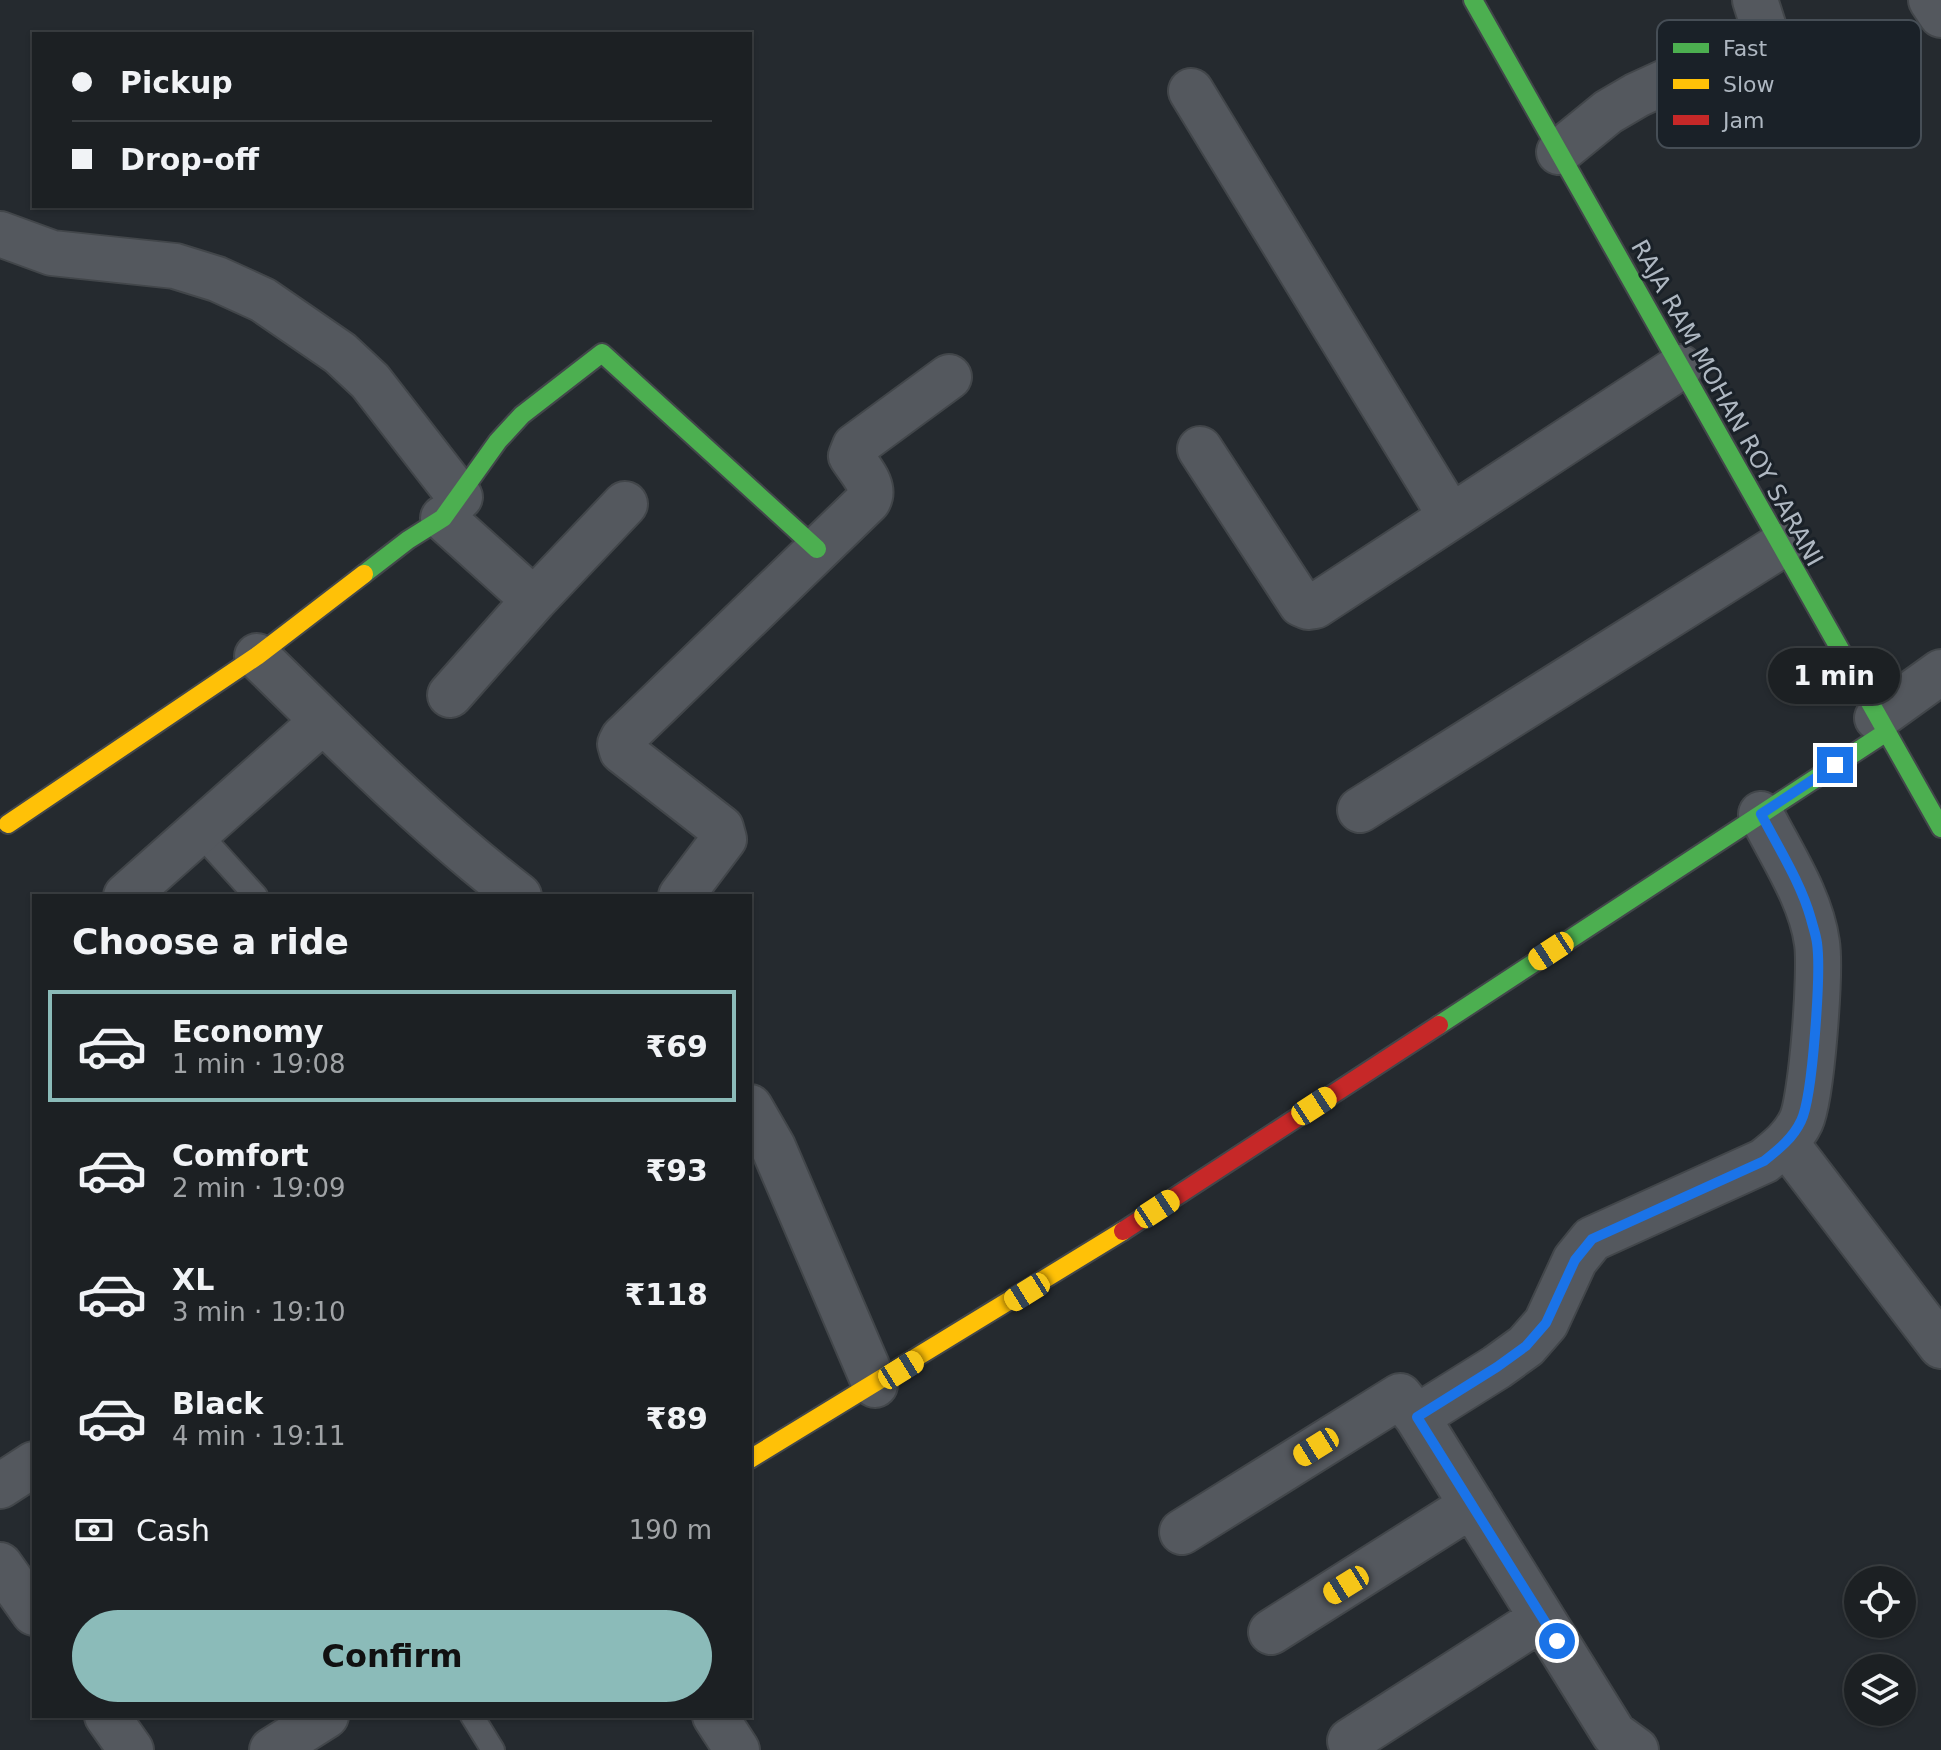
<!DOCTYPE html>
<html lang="en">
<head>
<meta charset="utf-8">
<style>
	:root { --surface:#1c2023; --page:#292d30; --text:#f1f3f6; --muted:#a0a3a6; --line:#3a3e41; --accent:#8bbbb9 }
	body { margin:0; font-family:"DejaVu Sans",sans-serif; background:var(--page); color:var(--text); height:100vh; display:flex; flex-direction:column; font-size:30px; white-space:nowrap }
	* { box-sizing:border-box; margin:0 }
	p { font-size:26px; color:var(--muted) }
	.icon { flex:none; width:44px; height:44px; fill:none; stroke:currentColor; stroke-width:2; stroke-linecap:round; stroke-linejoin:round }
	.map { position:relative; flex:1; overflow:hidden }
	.side { position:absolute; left:32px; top:894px; width:720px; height:824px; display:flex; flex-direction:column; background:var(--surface); border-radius:0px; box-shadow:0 2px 6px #0004,0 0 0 2px var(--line) }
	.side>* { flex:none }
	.guide { position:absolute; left:32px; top:32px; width:720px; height:176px; border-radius:0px; box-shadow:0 2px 6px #0004,0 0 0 2px var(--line); display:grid; align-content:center; height:176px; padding:0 40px; background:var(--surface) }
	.tools { position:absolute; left:1844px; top:1566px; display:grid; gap:16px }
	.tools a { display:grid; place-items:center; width:72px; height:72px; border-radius:50%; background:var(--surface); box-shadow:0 2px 6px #0004,0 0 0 2px var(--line); font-size:40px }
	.end { position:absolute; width:36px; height:36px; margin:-18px; border:10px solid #1a73e8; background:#fff; box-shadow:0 0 0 4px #fff }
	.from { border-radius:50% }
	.bubble { position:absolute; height:56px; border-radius:28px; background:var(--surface); box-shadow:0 2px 6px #0004,0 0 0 2px var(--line); font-size:26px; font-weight:700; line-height:56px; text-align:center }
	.car { position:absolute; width:24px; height:48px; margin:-24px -12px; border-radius:10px; box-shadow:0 0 6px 2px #0007; background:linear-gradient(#f5c518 24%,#345 0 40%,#f5c518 0 76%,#345 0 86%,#f5c518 0) }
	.guide b { display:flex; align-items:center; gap:28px; height:76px; font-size:30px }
	.guide b+b { border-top:2px solid var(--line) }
	.guide i { width:20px; height:20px; background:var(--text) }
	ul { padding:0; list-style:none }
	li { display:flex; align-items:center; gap:24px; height:112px; margin:0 16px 12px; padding:0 24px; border:4px solid transparent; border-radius:0px }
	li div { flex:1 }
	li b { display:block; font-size:30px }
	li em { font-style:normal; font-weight:700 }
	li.current { border-color:var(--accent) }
	li>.icon { width:72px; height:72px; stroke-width:1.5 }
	h2 { padding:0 40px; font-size:36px; line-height:96px }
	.pay { display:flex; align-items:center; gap:20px; height:88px; padding:0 40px; font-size:30px }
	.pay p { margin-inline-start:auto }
	.action { display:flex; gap:16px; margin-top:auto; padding:16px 40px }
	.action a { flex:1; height:92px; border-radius:48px; background:var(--accent); color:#111; font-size:32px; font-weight:700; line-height:92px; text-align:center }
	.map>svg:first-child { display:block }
</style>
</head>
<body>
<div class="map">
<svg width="1941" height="1750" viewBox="0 0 1941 1750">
	<rect width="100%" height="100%" fill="#252a2f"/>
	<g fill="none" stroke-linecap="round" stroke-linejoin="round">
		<defs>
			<path id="lane" d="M 198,832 L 256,896
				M 472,1716 L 493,1750"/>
			<path id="street" d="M 1931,0 L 1941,15
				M 1191,91 L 1451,517
				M 1559,152 L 1608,112 L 1637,95 L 1759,39 L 1764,28 L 1755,0
				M 0,234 L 52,253 L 175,266 L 217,279 L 263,300 L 340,353 L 370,381 L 460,497
				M 1200,449 L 1301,604 L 1308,607 L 1315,606 L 1680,367
				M 443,518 L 534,600
				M 257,656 C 342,739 425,824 519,896
				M 450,695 L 534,600 L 625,504
				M 1877,718 L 1941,672
				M 1360,810 L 1780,546
				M 126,896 L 323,721
				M 681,896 L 724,839 L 721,828 L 622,751 L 620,744 L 623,738 L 868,501 C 877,486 859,469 851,456 L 855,446 L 949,377
				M 750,1107 L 773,1147 L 875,1385
				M 1786,1143 L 1941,1346
				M 1417,1417 L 1497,1367 L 1526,1346 L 1546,1323 L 1575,1260 L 1592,1239 L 1764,1161 C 1779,1149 1793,1138 1801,1121 C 1812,1097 1821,971 1817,943 C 1811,898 1781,854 1761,814
				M 0,1486 L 34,1464
				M 1182,1532 L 1400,1396 L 1417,1417 L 1614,1734 L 1636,1750
				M 0,1565 L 34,1613
				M 1271,1632 L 1472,1505
				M 107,1716 L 131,1750
				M 715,1716 L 737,1750
				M 1350,1741 L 1542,1618
				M 272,1750 L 326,1716"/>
			<path id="fast" d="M 1473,0 L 1941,828
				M 364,574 L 408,540 L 443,518 L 498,441 L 522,415 L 602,353 L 817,549
				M 1439,1025 L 1885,733"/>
			<path id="slow" d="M 8,824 L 257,656 L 364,574
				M 750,1459 L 1123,1231"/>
			<path id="jam" d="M 1123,1231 L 1439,1025"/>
		</defs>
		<use href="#lane" stroke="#42464a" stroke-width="26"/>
		<use href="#street" stroke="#42464a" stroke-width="48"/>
		<use href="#fast" stroke="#42464a" stroke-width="22"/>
		<use href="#slow" stroke="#42464a" stroke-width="22"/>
		<use href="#jam" stroke="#42464a" stroke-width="22"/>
		<use href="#lane" stroke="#54585e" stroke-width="22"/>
		<use href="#street" stroke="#54585e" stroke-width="44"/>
		<use href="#fast" stroke="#4caf50" stroke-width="18"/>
		<use href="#slow" stroke="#ffc107" stroke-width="18"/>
		<use href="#jam" stroke="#c62828" stroke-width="18"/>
	</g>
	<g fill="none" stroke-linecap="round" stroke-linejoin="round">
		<path stroke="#1a73e8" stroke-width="10" d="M 1557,1641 L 1417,1417 L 1497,1367 L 1526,1346 L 1546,1323 L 1575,1260 L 1592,1239 L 1764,1161 C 1779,1149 1793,1138 1801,1121 C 1813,1097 1821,971 1817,943 C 1816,935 1813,927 1811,919 C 1801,883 1778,847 1761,814 L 1835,765"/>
	</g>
	<g text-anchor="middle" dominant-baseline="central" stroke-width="6" stroke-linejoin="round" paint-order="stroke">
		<g font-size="24" fill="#aeb7c1" stroke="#1a2128">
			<text transform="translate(1727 403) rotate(61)">RAJA RAM MOHAN ROY SARANI</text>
		</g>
	</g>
	<rect x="1657" y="20" width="264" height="128" rx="12" fill="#1a2128" stroke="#464e56" stroke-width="2"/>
	<rect x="1673" y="43" width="36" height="10" fill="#4caf50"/>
	<rect x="1673" y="79" width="36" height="10" fill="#ffc107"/>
	<rect x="1673" y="115" width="36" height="10" fill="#c62828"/>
	<g font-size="22" fill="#aeb7c1">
		<text x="1723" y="56">Fast</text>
		<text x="1723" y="92">Slow</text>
		<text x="1723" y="128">Jam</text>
	</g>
</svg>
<div class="tools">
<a><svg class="icon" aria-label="locate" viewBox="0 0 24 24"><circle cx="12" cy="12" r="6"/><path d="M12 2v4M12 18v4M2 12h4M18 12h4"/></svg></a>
<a><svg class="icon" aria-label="layers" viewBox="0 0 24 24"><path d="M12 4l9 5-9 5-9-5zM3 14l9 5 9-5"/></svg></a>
</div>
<i class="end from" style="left:1557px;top:1641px"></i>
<i class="end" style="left:1835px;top:765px"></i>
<div class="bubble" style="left:1768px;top:648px;width:132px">1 min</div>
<i class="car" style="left:1551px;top:951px;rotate:237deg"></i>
<i class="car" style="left:1314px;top:1106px;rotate:57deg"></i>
<i class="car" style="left:1157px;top:1209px;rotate:57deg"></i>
<i class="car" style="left:1027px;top:1292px;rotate:238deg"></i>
<i class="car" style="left:901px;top:1370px;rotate:58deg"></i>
<i class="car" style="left:1316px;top:1447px;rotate:238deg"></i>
<i class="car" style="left:1346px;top:1585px;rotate:238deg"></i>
<div class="guide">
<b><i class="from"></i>Pickup</b>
<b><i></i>Drop-off</b>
</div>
<section class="side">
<h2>Choose a ride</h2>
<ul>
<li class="current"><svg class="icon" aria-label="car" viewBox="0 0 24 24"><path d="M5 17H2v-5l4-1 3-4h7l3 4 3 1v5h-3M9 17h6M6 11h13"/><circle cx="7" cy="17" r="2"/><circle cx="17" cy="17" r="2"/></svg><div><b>Economy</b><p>1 min · 19:08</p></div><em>₹69</em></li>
<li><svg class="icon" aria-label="car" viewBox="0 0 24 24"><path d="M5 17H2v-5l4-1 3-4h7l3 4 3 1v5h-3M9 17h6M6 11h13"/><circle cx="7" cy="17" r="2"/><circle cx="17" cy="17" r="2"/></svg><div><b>Comfort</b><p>2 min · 19:09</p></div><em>₹93</em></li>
<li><svg class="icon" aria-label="car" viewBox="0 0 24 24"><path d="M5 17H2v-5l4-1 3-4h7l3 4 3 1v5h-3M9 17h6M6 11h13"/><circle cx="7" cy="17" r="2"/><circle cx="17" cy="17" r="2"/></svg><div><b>XL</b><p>3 min · 19:10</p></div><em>₹118</em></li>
<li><svg class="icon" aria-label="car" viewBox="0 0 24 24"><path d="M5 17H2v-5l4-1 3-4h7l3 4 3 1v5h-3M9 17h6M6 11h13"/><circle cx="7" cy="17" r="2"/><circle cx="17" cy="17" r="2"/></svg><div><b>Black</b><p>4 min · 19:11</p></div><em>₹89</em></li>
</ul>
<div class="pay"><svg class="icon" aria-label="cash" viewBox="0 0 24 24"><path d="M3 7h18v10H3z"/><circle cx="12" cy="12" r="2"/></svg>Cash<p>190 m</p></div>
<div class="action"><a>Confirm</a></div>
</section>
</div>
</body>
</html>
